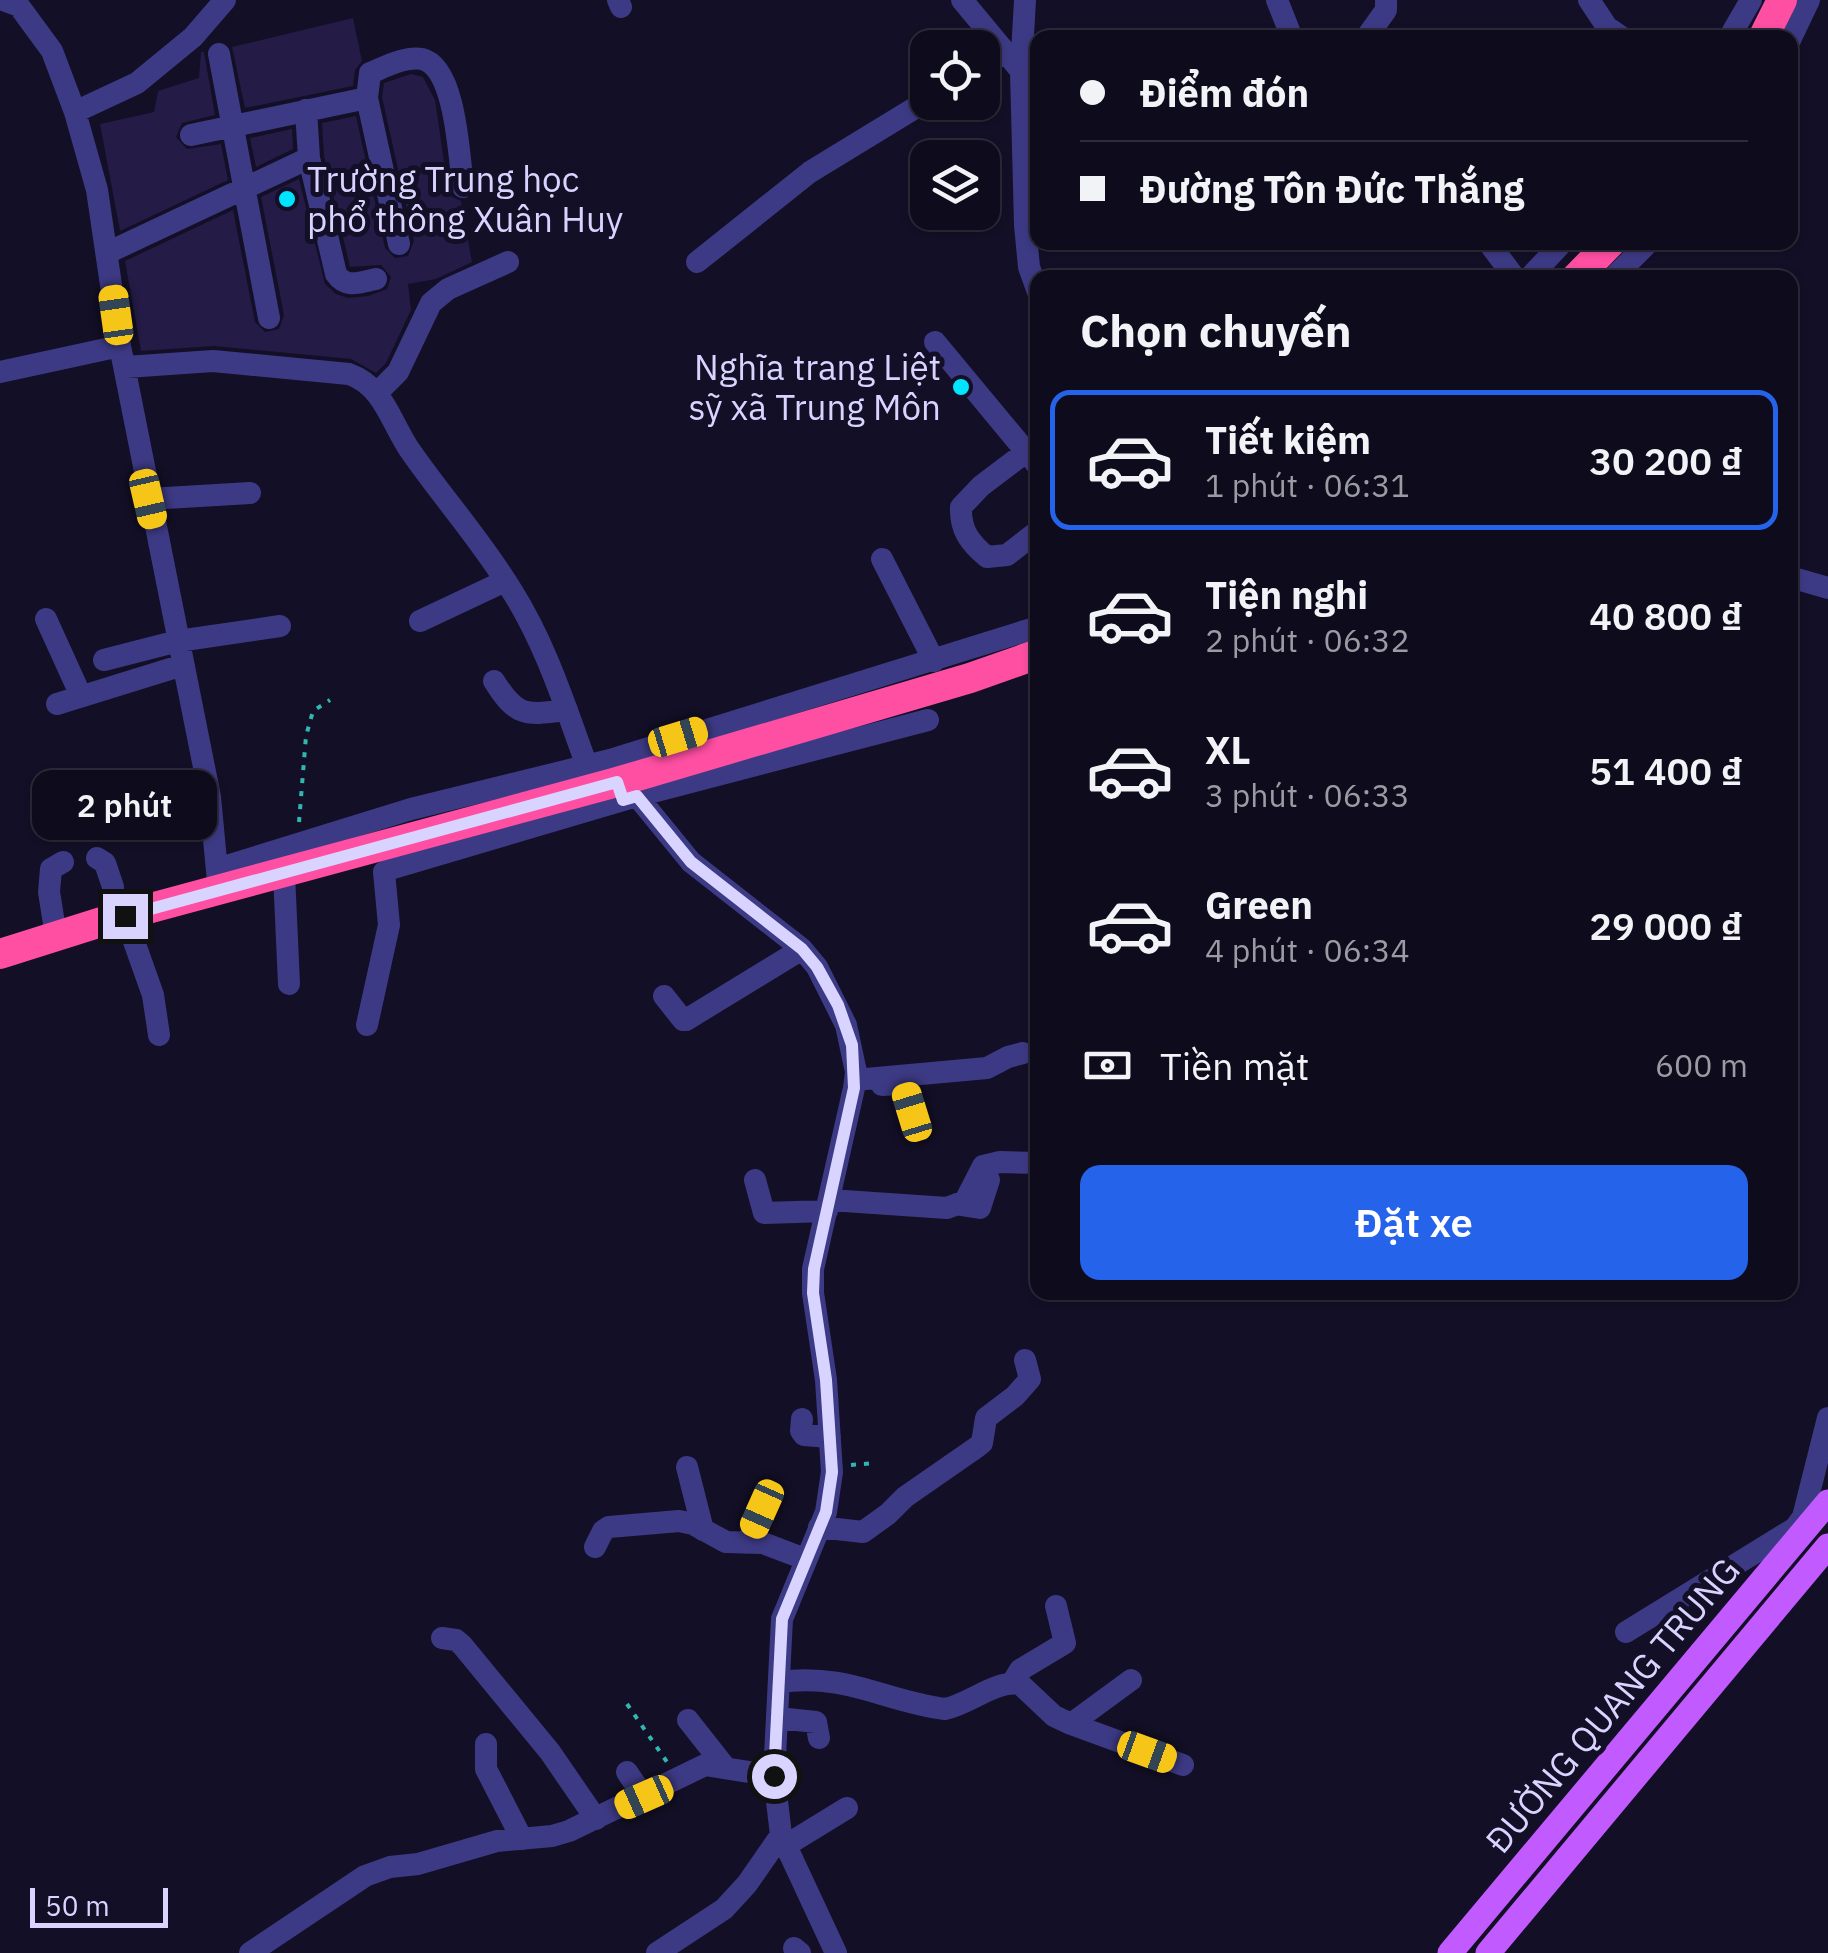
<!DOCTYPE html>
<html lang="vi">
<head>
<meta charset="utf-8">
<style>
	:root { --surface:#0e0b1c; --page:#1c1929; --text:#f1f3f6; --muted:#9b9ba3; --line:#2e2b3b; --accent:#2563eb }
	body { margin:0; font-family:"IBM Plex Sans",sans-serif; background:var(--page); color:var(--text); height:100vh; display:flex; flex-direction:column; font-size:38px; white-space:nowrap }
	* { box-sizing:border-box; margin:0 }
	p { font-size:32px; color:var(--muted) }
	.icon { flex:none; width:55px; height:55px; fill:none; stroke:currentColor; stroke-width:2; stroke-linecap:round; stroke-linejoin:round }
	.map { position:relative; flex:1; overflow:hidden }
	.side { position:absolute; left:1030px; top:270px; width:768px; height:1030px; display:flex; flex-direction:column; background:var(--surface); border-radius:20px; box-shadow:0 2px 8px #0004,0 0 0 2px var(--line) }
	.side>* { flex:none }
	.top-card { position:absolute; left:1030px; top:30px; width:768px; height:220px; border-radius:20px; box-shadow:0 2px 8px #0004,0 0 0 2px var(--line); display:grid; align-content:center; height:220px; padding:0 50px; background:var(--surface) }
	.buttons { position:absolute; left:910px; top:30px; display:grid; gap:20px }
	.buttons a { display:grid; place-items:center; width:90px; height:90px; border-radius:20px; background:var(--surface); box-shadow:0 2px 8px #0004,0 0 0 2px var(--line); font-size:50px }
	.scale { position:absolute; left:30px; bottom:25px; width:138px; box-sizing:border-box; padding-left:10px; border:5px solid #d9d4ff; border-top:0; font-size:28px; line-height:35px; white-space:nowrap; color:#d9d4ff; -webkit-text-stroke:8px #130f26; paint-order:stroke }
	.end { position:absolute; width:45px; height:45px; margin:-22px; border:12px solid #d9d4ff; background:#111; box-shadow:0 0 0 5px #111 }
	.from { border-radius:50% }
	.bubble { position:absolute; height:70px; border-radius:20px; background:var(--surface); box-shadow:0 2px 8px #0004,0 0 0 2px var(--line); font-size:32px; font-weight:600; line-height:70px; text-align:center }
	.car { position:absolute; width:30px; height:60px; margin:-30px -15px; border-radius:12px; box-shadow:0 0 8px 2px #0007; background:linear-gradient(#f5c518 24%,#345 0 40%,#f5c518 0 76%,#345 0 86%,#f5c518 0) }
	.top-card b { display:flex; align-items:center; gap:35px; height:95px; font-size:38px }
	.top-card b+b { border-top:2px solid var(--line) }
	.top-card i { width:25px; height:25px; background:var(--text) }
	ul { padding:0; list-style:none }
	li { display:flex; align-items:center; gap:30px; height:140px; margin:0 20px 15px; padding:0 30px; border:5px solid transparent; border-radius:20px }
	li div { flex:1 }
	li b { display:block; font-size:38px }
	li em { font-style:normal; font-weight:600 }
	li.on { border-color:var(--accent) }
	li>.icon { width:90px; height:90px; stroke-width:1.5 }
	h2 { padding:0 50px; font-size:45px; line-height:120px }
	.pay { display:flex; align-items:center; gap:25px; height:110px; padding:0 50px; font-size:38px }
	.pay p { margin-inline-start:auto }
	.cta { display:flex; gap:20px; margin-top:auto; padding:20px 50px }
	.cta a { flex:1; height:115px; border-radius:20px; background:var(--accent); color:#fff; font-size:40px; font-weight:600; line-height:115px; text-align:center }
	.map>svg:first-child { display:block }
</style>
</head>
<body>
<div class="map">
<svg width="1828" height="1953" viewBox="0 0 1828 1953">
	<rect width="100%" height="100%" fill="#130f26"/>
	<path fill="#241b47" d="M 353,18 L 362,61 L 355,70 L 353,86 L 245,108 L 232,47 Z
		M 201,52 L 204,52 L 215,115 L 182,123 L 176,137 L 187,149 L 221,144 L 228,180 L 120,231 L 100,124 L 154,112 L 158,91 L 199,78 Z
		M 411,74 L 423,77 L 435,100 L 448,189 L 452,197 L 461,201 L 472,262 L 436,279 L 408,284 L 411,310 L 386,363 L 376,373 L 351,359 L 214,346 L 141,351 L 125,261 L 233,210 L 255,322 L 265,332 L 279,329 L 284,315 L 261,197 L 299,179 L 325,284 L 336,294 L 348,298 L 368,296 L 387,289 L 391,277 L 381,265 L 350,267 L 324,156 L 322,123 L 356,116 L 385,248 L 395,258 L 408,256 L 414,241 L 382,97 L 384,83 Z
		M 292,129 L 293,149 L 256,167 L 250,138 Z"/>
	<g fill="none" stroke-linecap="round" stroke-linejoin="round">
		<path stroke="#2fb8b0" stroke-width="4" stroke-dasharray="5 8" stroke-linecap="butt" d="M 299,822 L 306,736 L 313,711 L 330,700
			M 851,1465 L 876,1463
			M 627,1704 L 667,1762"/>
		<path stroke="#3d3a85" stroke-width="22" d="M 3,0 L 19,6 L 52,51 L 75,112 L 97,190 L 120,346 L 210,797 L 219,892
			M 618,0 L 621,7
			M 962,0 L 1021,71
			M 1025,0 L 1021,71 L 1025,225 L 1029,267 L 1038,292
			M 1277,0 L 1292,38
			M 1589,0 L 1607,27 L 1623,38
			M 1366,38 L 1386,10 L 1386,0
			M 1729,38 L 1751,0
			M 1790,40 L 1809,0
			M 219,54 L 269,318
			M 982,66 L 1005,52
			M 367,98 L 370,73 C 385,67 405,56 422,59 C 456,67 459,157 463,187
			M 306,110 L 309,158
			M 75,112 L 137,83 L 193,37 L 225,0
			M 191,135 L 367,98 L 399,244
			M 1488,242 L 1515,278
			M 107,253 L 309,158 L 336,274 C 346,289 361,282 376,279
			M 697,262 L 810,172 L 928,100
			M 1529,278 L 1563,242
			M 1613,278 L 1649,242
			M 935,342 L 1038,466
			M 126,367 L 213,361 L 349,374 C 383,386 390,420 409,449 C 442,497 482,541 512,591 C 546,645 565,706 587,766
			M 0,372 L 120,346
			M 378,392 L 398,372 L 431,303 L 448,289 L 508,262
			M 1026,452 L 981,486 L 961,507 C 960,530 970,543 987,557 L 1007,555 L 1038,531
			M 149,499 L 250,493
			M 882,559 L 934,661
			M 1790,577 L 1828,588
			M 46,619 L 81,696
			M 420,621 L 505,581
			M 104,660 L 178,641 L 280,626
			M 494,681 C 517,718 526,715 567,710
			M 57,704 L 183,665
			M 637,796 L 691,862 L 802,949 L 817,967 L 846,1025 L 856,1072 L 854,1088 L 813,1269 L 813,1293 L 826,1380 L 832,1472 L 826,1512 L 782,1619 L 774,1776 L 781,1835 L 836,1953
			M 97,858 L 105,863 L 113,887 L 114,918
			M 217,869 L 411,809 L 610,760 L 1038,627
			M 284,874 L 289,984
			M 125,916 L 153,995 L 159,1035
			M 56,936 L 49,892 L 51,869 L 63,862
			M 664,996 L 683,1020 L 686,1020 L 802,949
			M 367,1025 L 389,925 L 384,872 L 390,869 L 637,796 L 928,720
			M 855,1080 L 987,1068 L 1008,1057 L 1023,1053
			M 882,1085 L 903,1084 L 912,1112
			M 755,1180 L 764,1213 L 827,1211
			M 830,1200 L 947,1208 L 965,1201 L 983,1166 L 1000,1162 L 1038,1163
			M 961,1205 L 980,1208 L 989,1180
			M 802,1419 L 801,1431 L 804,1435 L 830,1437
			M 687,1467 L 703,1530
			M 819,1527 L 863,1532 L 888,1514 L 905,1497 L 977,1447 L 982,1443 L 986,1418 L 1015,1396 L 1030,1379 L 1025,1360
			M 747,1543 L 763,1509
			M 595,1547 L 603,1531 L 609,1527 L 679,1521 L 693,1524 L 726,1542 L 763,1543 L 805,1559
			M 1626,1632 L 1795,1528 L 1803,1517 L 1828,1418
			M 442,1638 L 456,1640 L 462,1645 L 550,1752 L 596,1819
			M 779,1682 C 848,1673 883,1701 945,1709 C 970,1704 995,1680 1020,1684 L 1054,1716 L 1071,1724 L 1183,1765
			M 1012,1683 L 1020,1670 L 1065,1643 L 1056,1606
			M 778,1718 L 816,1722 L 819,1738
			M 688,1720 L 725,1767
			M 1071,1724 L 1131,1680
			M 486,1744 L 486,1769 L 522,1839
			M 627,1772 L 644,1797
			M 785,1846 L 847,1808
			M 794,1948 L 800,1953
			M 250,1953 L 365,1876 L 390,1867 L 418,1864 L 497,1841 L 552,1836 L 569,1831 L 705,1765 L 774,1776
			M 657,1953 L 724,1909 L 747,1884 L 781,1835"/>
		<path stroke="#c25bff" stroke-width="25" d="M 1450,1953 L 1828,1502
			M 1488,1953 L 1828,1546"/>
		<path stroke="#ff4fa3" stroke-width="30" d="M 1763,38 L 1782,0
			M 1576,278 L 1611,242
			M 0,954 L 114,918 L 617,782 L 970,678 L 1038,654"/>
	</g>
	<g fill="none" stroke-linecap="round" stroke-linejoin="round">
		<path stroke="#d9d4ff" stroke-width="12" d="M 125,916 L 617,782 L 623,800 L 637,796 L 691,862 L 802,949 L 817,967 L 838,1005 L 852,1045 L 854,1088 L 814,1269 L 813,1293 L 826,1380 L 832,1472 L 826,1512 L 782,1619 L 774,1776"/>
	</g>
	<g fill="#00e5ff" stroke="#130f26" stroke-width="4">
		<circle cx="287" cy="199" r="10"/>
		<circle cx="961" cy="387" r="10"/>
	</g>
	<g text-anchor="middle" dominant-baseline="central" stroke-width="10" stroke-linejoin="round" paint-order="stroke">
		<g font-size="35" fill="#d9d4ff" stroke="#130f26" text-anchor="start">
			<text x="307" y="179">Trường Trung học<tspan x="307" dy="40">phổ thông Xuân Huy</tspan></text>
			<text x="941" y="367" text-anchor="end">Nghĩa trang Liệt<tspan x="941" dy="40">sỹ xã Trung Môn</tspan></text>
		</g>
		<g font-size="35" fill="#d9d4ff" stroke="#130f26">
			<text transform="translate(1612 1705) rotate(-50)">ĐƯỜNG QUANG TRUNG</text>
		</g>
	</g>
</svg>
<div class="buttons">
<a><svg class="icon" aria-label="locate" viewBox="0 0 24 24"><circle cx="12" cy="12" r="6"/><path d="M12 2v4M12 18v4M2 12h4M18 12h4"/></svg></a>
<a><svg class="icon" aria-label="layers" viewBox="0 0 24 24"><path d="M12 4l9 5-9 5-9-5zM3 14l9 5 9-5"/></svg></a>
</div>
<div class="scale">50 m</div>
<i class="end from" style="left:774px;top:1776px"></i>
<i class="end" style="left:125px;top:916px"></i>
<div class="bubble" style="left:32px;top:770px;width:185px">2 phút</div>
<i class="car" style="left:116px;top:315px;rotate:352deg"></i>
<i class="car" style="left:148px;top:499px;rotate:167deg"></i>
<i class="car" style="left:678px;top:737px;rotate:73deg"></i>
<i class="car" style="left:912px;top:1112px;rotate:343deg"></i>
<i class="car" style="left:762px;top:1509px;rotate:204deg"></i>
<i class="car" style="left:1147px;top:1752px;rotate:110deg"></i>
<i class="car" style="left:644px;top:1797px;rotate:246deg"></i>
<div class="top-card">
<b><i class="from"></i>Điểm đón</b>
<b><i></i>Đường Tôn Đức Thắng</b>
</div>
<section class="side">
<h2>Chọn chuyến</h2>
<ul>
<li class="on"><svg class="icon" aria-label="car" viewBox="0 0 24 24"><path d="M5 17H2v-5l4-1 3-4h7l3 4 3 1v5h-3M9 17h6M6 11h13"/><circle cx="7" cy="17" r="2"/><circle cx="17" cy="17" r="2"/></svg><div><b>Tiết kiệm</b><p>1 phút · 06:31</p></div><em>30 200 ₫</em></li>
<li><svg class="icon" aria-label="car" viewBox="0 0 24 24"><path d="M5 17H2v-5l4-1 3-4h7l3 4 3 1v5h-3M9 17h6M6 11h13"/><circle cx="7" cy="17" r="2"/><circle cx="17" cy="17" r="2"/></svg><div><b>Tiện nghi</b><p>2 phút · 06:32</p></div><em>40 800 ₫</em></li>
<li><svg class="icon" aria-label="car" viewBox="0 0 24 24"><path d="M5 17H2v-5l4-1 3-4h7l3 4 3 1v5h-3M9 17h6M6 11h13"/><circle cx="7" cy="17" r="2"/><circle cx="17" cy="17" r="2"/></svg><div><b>XL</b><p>3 phút · 06:33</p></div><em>51 400 ₫</em></li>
<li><svg class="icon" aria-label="car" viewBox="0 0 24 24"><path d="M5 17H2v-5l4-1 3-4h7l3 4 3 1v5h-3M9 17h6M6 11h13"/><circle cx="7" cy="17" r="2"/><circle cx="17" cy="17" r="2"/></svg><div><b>Green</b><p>4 phút · 06:34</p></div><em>29 000 ₫</em></li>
</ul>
<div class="pay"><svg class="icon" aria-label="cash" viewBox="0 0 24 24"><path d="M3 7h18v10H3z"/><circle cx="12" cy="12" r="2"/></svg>Tiền mặt<p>600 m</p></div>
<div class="cta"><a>Đặt xe</a></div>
</section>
</div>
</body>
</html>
